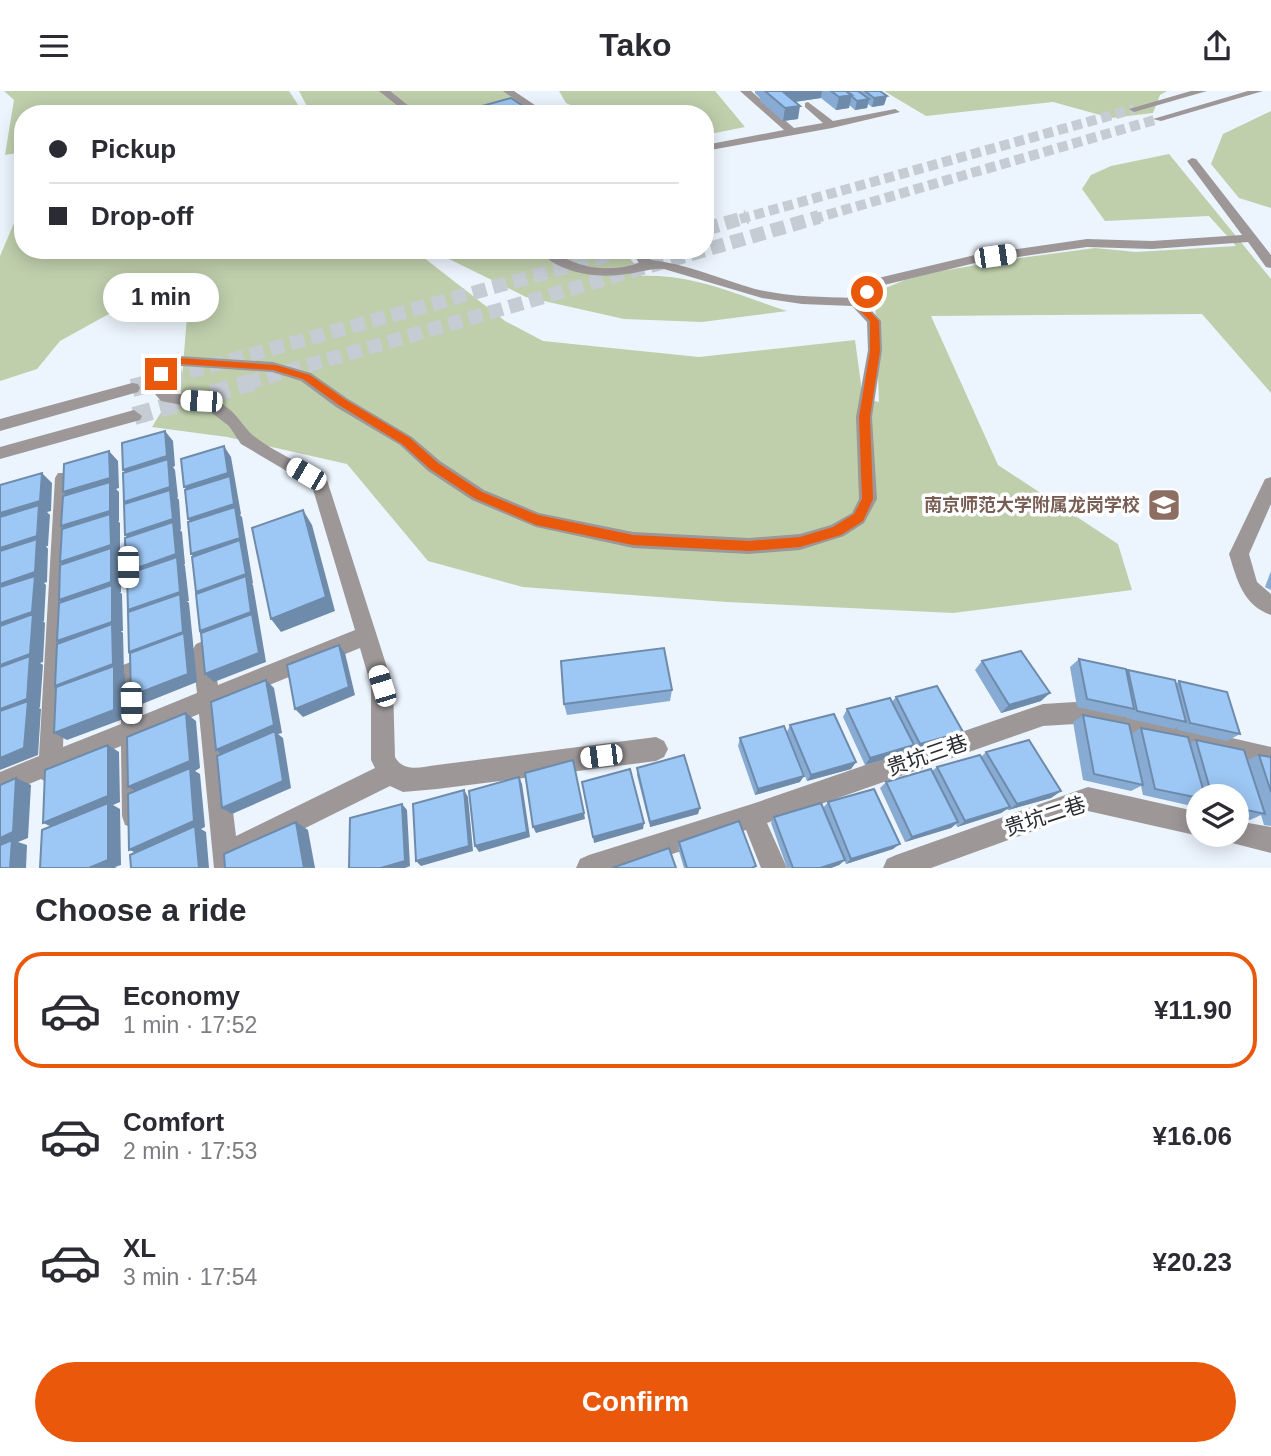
<!DOCTYPE html>
<html lang="en">
<head>
<meta charset="utf-8">
<style>
	:root { --surface:#fff; --page:#f7f7f7; --text:#2b2b33; --muted:#7c7c81; --line:#e1e1e2; --accent:#ea580c }
	body { margin:0; font-family:Helvetica,"Noto Sans SC",sans-serif; background:var(--page); color:var(--text); height:100vh; display:flex; flex-direction:column; font-size:26px; white-space:nowrap }
	* { box-sizing:border-box; margin:0 }
	p { font-size:23px; color:var(--muted) }
	.icon { flex:none; width:38px; height:38px; fill:none; stroke:currentColor; stroke-width:2; stroke-linecap:round; stroke-linejoin:round }
	.map { position:relative; height:777px; overflow:hidden }
	.side { display:flex; flex-direction:column; background:var(--surface); flex:1 }
	.side>* { flex:none }
	.top-card { position:absolute; left:14px; top:14px; width:700px; height:154px; border-radius:28px; box-shadow:0 4px 18px #0003; display:grid; align-content:center; height:154px; padding:0 35px; background:var(--surface) }
	.fabs { position:absolute; left:1186px; top:693px; display:grid; gap:14px }
	.fabs a { display:grid; place-items:center; width:63px; height:63px; border-radius:50%; background:var(--surface); box-shadow:0 4px 18px #0003; font-size:35px }
	.end { position:absolute; width:32px; height:32px; margin:-16px; border:9px solid #ea580c; background:#fff; box-shadow:0 0 0 4px #fff }
	.from { border-radius:50% }
	.bubble { position:absolute; height:49px; border-radius:24px; background:var(--surface); box-shadow:0 4px 18px #0003; font-size:23px; font-weight:700; line-height:49px; text-align:center }
	.car { position:absolute; width:21px; height:42px; margin:-21px -10px; border-radius:9px; box-shadow:0 0 5px 2px #0007; background:linear-gradient(#fff 24%,#345 0 40%,#fff 0 76%,#345 0 86%,#fff 0) }
	.top-card b { display:flex; align-items:center; gap:24px; height:66px; font-size:26px }
	.top-card b+b { border-top:2px solid var(--line) }
	.top-card i { width:18px; height:18px; background:var(--text) }
	ul { padding:0; list-style:none }
	li { display:flex; align-items:center; gap:21px; height:116px; margin:0 14px 10px; padding:0 21px; border:4px solid transparent; border-radius:28px }
	li div { flex:1 }
	li b { display:block; font-size:26px }
	li em { font-style:normal; font-weight:700 }
	li.active { border-color:var(--accent) }
	li>.icon { width:63px; height:63px; stroke-width:1.5 }
	h2 { padding:0 35px; font-size:32px; line-height:84px }
	.primary-button { display:flex; gap:14px; margin-top:auto; padding:14px 35px }
	.primary-button a { flex:1; height:80px; border-radius:42px; background:var(--accent); color:#fff; font-size:28px; font-weight:700; line-height:80px; text-align:center }
	header { display:flex; justify-content:space-between; align-items:center; height:91px; padding:0 35px; background:var(--surface); font-size:32px; font-weight:700 }
	.map>svg:first-child { display:block }
</style>
</head>
<body>
<header><svg class="icon" aria-label="menu" viewBox="0 0 24 24"><path d="M4 6h16M4 12h16M4 18h16"/></svg>Tako<svg class="icon" aria-label="share" viewBox="0 0 24 24"><path d="M12 15V3M7 8l5-5 5 5M5 13v7h14v-7"/></svg></header>
<div class="map">
<svg width="1271" height="777" viewBox="0 0 1271 777">
	<rect width="100%" height="100%" fill="#ecf4fd"/>
	<path fill="#bfcfac" d="M 4,0 L 289,0 L 304,23 L 23,23 L 23,61 L 5,64 L 14,9 Z
		M 299,0 L 505,0 L 537,23 L 311,23 Z
		M 559,0 L 715,0 L 745,36 L 705,44 L 705,23 L 591,23 L 566,12 Z
		M 884,0 L 1167,0 L 1160,4 L 1153,22 L 1111,27 L 1053,11 L 926,25 Z
		M 1271,20 L 1271,117 L 1239,107 L 1211,73 L 1223,43 Z
		M 1169,63 L 1271,188 L 1271,302 L 1202,223 L 931,225 L 998,374 L 1118,453 L 1132,499 L 953,522 L 727,511 L 523,496 L 428,470 L 347,373 L 227,346 L 152,336 L 182,287 L 188,213 L 168,206 L 144,210 L 107,224 L 60,250 L 37,278 L 0,290 L 0,165 L 23,111 L 23,159 L 414,159 L 505,230 L 543,250 L 699,266 L 855,249 L 863,308 L 879,311 L 875,210 L 883,198 L 905,189 L 941,180 L 1020,167 L 1095,157 L 1136,161 L 1236,155 L 1209,125 L 1105,130 L 1082,98 L 1091,84 L 1111,75 Z
		M 436,159 L 623,159 L 642,182 L 641,185 C 691,182 741,205 787,220 L 702,231 L 624,228 L 526,206 L 445,166 Z"/>
	<g fill="none" stroke-linecap="round" stroke-linejoin="round">
		<path stroke="#c5ccd4" stroke-width="10" stroke-dasharray="10 5" stroke-linecap="butt" d="M 740,128 L 1134,18
			M 813,128 L 1158,28"/>
		<path stroke="#c5ccd4" stroke-width="14" stroke-dasharray="14 7" stroke-linecap="butt" d="M 705,138 L 747,126
			M 149,292 L 627,159
			M 247,292 L 819,126"/>
		<path stroke="#c5ccd4" stroke-width="18" stroke-dasharray="18 9" stroke-linecap="butt" d="M 132,297 L 155,291
			M 134,325 L 253,291"/>
		<path fill="#9d9798" fill-rule="evenodd" d="M 379,0 L 390,0 L 419,23 L 408,23 Z
			M 503,0 L 514,0 L 548,23 L 536,23 Z
			M 740,0 L 751,0 L 794,37 L 823,32 L 805,16 L 805,12 L 808,11 L 833,30 L 895,18 L 900,21 L 832,37 L 705,60 L 705,54 L 784,39 Z
			M 1191,0 L 1207,0 L 1134,21 L 1129,18 Z
			M 1248,0 L 1263,0 L 1161,30 L 1153,28 Z
			M 1192,67 L 1196,68 L 1271,164 L 1271,177 L 1266,176 L 1248,151 L 1152,158 L 1087,156 L 975,172 L 884,194 L 864,211 L 881,230 L 882,259 L 872,326 L 877,408 L 864,432 L 844,445 L 800,459 L 749,463 L 633,457 L 536,436 L 472,409 L 428,380 L 400,354 L 336,316 L 301,290 L 272,281 L 182,275 C 173,280 167,284 165,295 C 177,307 200,303 216,310 C 237,319 241,335 255,346 C 276,362 303,373 326,386 L 393,595 L 395,666 C 404,682 421,676 437,674 L 656,646 L 664,650 L 668,658 L 664,666 L 656,670 L 437,698 L 403,701 L 390,695 L 239,770 L 240,777 L 214,777 L 199,623 L 144,646 L 146,725 L 143,734 L 134,737 L 125,734 L 122,725 L 121,655 L 62,679 L 58,689 L 50,693 L 41,688 L 0,705 L 0,681 L 39,665 L 55,387 L 58,382 L 70,382 L 73,387 L 63,656 L 121,633 L 120,581 L 123,574 L 131,571 L 139,574 L 142,581 L 143,624 L 197,602 L 192,560 L 196,553 L 203,550 L 210,553 L 218,594 L 355,539 L 312,395 L 241,353 L 229,335 L 208,319 L 161,310 L 149,296 L 159,276 L 180,265 L 273,271 L 311,282 L 348,308 L 412,346 L 440,370 L 484,399 L 539,422 L 633,441 L 749,447 L 800,443 L 831,434 L 852,422 L 859,408 L 856,326 L 868,259 L 867,231 L 852,215 L 802,213 L 762,207 L 664,178 C 649,177 640,182 626,183 C 597,188 558,182 538,159 C 551,159 556,164 569,169 C 590,179 617,180 639,172 L 631,159 L 644,159 L 651,169 C 687,173 720,188 755,198 C 787,206 820,206 853,207 L 874,188 L 975,164 L 1087,148 L 1152,150 L 1242,144 L 1187,70 ZM 360,557 L 371,595 L 371,669 L 375,677 L 236,745 L 220,614 Z
			M 132,292 L 138,293 L 140,297 L 138,301 L 0,340 L 0,328 Z
			M 134,319 L 142,325 L 140,329 L 0,368 L 0,356 Z
			M 1271,386 L 1271,413 L 1249,463 L 1257,491 L 1271,503 L 1271,524 C 1243,514 1237,489 1229,463 L 1265,388 Z
			M 1075,611 L 1271,656 L 1271,680 L 1075,633 L 1043,635 L 767,732 L 787,777 L 761,777 L 746,739 L 629,777 L 576,777 L 580,768 L 589,764 L 752,713 L 1043,613 Z
			M 1088,696 L 1199,721 L 1199,744 L 1203,744 L 1199,745 L 1088,720 L 931,777 L 883,777 L 887,768 L 896,764 Z
			M 1237,730 L 1271,736 L 1271,762 L 1228,751 L 1225,744 L 1237,744 Z"/>
	</g>
	<path fill="#87abd2" d="M 755,0 L 880,0 L 887,5 L 884,14 L 872,16 L 868,13 L 867,17 L 855,19 L 849,14 L 849,17 L 836,19 L 821,7 L 795,11 L 798,28 L 783,30 L 760,10 L 760,7 L 755,2 Z
		M 1271,480 L 1271,499 L 1265,496 Z
		M 1079,568 L 1126,581 L 1128,579 L 1176,593 L 1179,590 L 1240,643 L 1227,650 L 1178,639 L 1177,636 L 1174,638 L 1126,627 L 1125,625 L 1123,626 L 1077,616 L 1070,576 Z
		M 982,570 L 1041,610 L 1001,622 L 975,579 Z
		M 672,599 L 670,610 L 567,624 L 564,613 Z
		M 896,606 L 963,641 L 955,648 L 914,660 L 912,657 L 908,661 L 865,674 L 843,626 L 847,618 L 892,611 Z
		M 1083,624 L 1131,643 L 1141,637 L 1190,653 L 1196,649 L 1247,669 L 1259,664 L 1271,666 L 1271,735 L 1264,734 L 1261,724 L 1250,729 L 1237,726 L 1237,705 L 1199,705 L 1199,714 L 1198,712 L 1192,715 L 1143,704 L 1141,695 L 1131,700 L 1083,689 L 1073,631 Z
		M 790,634 L 856,671 L 851,678 L 807,690 L 787,641 Z
		M 740,647 L 800,691 L 755,704 L 738,655 Z
		M 986,661 L 1061,700 L 1051,707 L 1008,719 L 1007,718 L 1001,722 L 957,736 L 956,733 L 951,737 L 905,751 L 880,697 L 886,691 L 932,680 L 937,676 L 981,666 Z
		M 637,677 L 698,723 L 650,736 L 637,684 Z
		M 828,711 L 893,758 L 846,773 L 844,769 L 839,774 L 831,777 L 787,777 L 771,732 L 774,726 L 823,717 Z
		M 679,751 L 755,777 L 684,777 L 678,757 Z"/>
	<path fill="#6e8bab" d="M 765,0 L 822,0 L 821,7 L 780,13 Z
		M 852,4 L 849,17 L 836,19 L 839,6 Z
		M 887,5 L 884,14 L 872,16 L 874,7 Z
		M 869,8 L 867,17 L 855,19 L 857,10 Z
		M 800,15 L 798,28 L 783,30 L 785,17 Z
		M 529,19 L 530,23 L 517,23 Z
		M 165,340 L 173,350 L 175,375 L 173,376 L 175,379 L 178,406 L 177,406 L 179,409 L 181,438 L 180,439 L 182,441 L 185,473 L 184,473 L 185,475 L 189,510 L 187,510 L 189,512 L 197,591 L 142,613 L 131,605 L 139,569 L 129,561 L 138,528 L 128,519 L 136,490 L 126,481 L 134,454 L 125,444 L 133,421 L 124,411 L 132,389 L 123,379 Z
		M 224,355 L 231,366 L 241,423 L 240,424 L 242,426 L 253,492 L 252,493 L 253,494 L 266,571 L 214,591 L 205,583 L 209,549 L 200,540 L 204,510 L 196,501 L 200,473 L 191,463 L 196,438 L 188,428 L 192,406 L 184,396 Z
		M 109,360 L 118,370 L 119,397 L 116,398 L 119,401 L 119,430 L 118,430 L 120,432 L 120,464 L 118,464 L 121,467 L 121,501 L 120,501 L 122,503 L 123,540 L 121,540 L 123,542 L 124,581 L 123,582 L 125,583 L 126,627 L 67,649 L 54,642 L 68,603 L 55,595 L 69,559 L 57,550 L 70,518 L 59,509 L 71,480 L 60,471 L 72,445 L 61,435 L 73,411 L 63,401 Z
		M 42,382 L 52,392 L 51,420 L 47,421 L 50,424 L 48,455 L 46,455 L 48,458 L 47,491 L 44,492 L 46,494 L 44,530 L 43,530 L 45,532 L 43,571 L 40,572 L 43,574 L 40,616 L 39,617 L 41,618 L 38,664 L 0,679 L 0,422 Z
		M 303,419 L 312,434 L 335,520 L 281,541 L 271,528 Z
		M 339,554 L 345,562 L 355,604 L 303,626 L 295,618 Z
		M 266,589 L 274,597 L 282,642 L 278,643 L 283,647 L 291,697 L 232,723 L 222,717 L 226,666 L 216,659 Z
		M 1050,602 L 1041,610 L 1001,622 L 1009,614 Z
		M 186,622 L 196,630 L 200,677 L 195,680 L 200,683 L 205,736 L 201,738 L 206,741 L 209,777 L 199,777 L 142,764 L 129,759 L 140,702 L 128,696 Z
		M 963,641 L 955,648 L 914,660 L 920,653 Z
		M 108,654 L 119,661 L 120,711 L 113,714 L 120,718 L 121,774 L 115,776 L 117,777 L 89,777 L 57,738 L 43,732 Z
		M 914,654 L 908,661 L 865,674 L 870,667 Z
		M 856,671 L 851,678 L 807,690 L 811,684 Z
		M 804,685 L 800,691 L 755,704 L 758,698 Z
		M 519,686 L 522,693 L 530,746 L 479,761 L 475,755 Z
		M 16,687 L 31,694 L 28,747 L 18,751 L 27,754 L 26,777 L 10,777 L 0,759 L 0,747 Z
		M 464,699 L 468,706 L 473,760 L 421,775 L 416,770 Z
		M 1061,700 L 1051,707 L 1008,719 L 1017,713 Z
		M 402,713 L 407,719 L 410,775 L 405,777 L 381,777 Z
		M 1010,716 L 1001,722 L 957,736 L 965,730 Z
		M 700,717 L 698,723 L 650,736 L 650,731 Z
		M 584,722 L 585,728 L 536,742 L 533,736 Z
		M 296,731 L 308,739 L 315,777 L 304,777 Z
		M 958,731 L 951,737 L 905,751 L 912,746 Z
		M 644,732 L 643,738 L 594,752 L 593,746 Z
		M 900,753 L 893,758 L 846,773 L 851,768 Z
		M 845,769 L 839,774 L 831,777 L 820,777 Z"/>
	<path fill="#9dc7f4" stroke="#6e8bab" stroke-width="2" d="M 765,0 L 782,0 L 800,15 L 785,17 Z
		M 831,0 L 846,0 L 852,4 L 839,6 Z
		M 846,0 L 858,0 L 869,8 L 857,10 Z
		M 865,0 L 880,0 L 887,5 L 874,7 Z
		M 511,7 L 529,19 L 517,23 L 468,23 L 464,20 Z
		M 165,340 L 167,365 L 123,379 L 122,352 Z
		M 224,355 L 228,382 L 184,396 L 181,368 Z
		M 109,360 L 110,387 L 63,401 L 64,373 Z
		M 168,368 L 170,396 L 124,411 L 123,382 Z
		M 42,382 L 40,410 L 0,422 L 0,394 Z
		M 230,385 L 234,413 L 188,428 L 185,399 Z
		M 110,391 L 110,420 L 61,435 L 63,405 Z
		M 170,399 L 173,428 L 125,444 L 124,413 Z
		M 39,414 L 37,445 L 0,457 L 0,426 Z
		M 235,416 L 240,447 L 191,463 L 188,431 Z
		M 303,419 L 326,506 L 271,528 L 252,437 Z
		M 110,423 L 111,454 L 60,471 L 62,438 Z
		M 173,431 L 176,463 L 126,481 L 125,447 Z
		M 37,448 L 35,481 L 0,493 L 0,460 Z
		M 240,449 L 246,483 L 196,501 L 192,466 Z
		M 111,457 L 111,491 L 59,509 L 60,474 Z
		M 177,466 L 180,501 L 128,519 L 127,483 Z
		M 35,485 L 32,521 L 0,532 L 0,496 Z
		M 246,485 L 251,521 L 200,540 L 196,503 Z
		M 112,494 L 112,531 L 57,550 L 59,512 Z
		M 180,503 L 183,541 L 129,561 L 128,521 Z
		M 33,523 L 30,563 L 0,574 L 0,535 Z
		M 252,523 L 259,562 L 205,583 L 201,542 Z
		M 112,533 L 113,573 L 55,595 L 57,553 Z
		M 184,542 L 188,583 L 131,605 L 130,562 Z
		M 339,554 L 349,596 L 295,618 L 287,574 Z
		M 664,557 L 672,599 L 564,613 L 561,570 Z
		M 1021,560 L 1050,602 L 1009,614 L 982,570 Z
		M 30,565 L 27,608 L 0,618 L 0,576 Z
		M 1079,568 L 1126,578 L 1134,618 L 1087,608 Z
		M 114,575 L 114,619 L 54,642 L 56,596 Z
		M 1128,579 L 1175,589 L 1186,631 L 1137,620 Z
		M 266,589 L 274,634 L 216,659 L 211,611 Z
		M 1179,590 L 1227,601 L 1240,643 L 1190,632 Z
		M 937,595 L 963,641 L 920,653 L 896,606 Z
		M 890,607 L 914,654 L 870,667 L 847,618 Z
		M 28,610 L 24,657 L 0,667 L 0,620 Z
		M 186,622 L 190,670 L 128,696 L 127,646 Z
		M 834,623 L 856,671 L 811,684 L 790,634 Z
		M 1083,624 L 1129,633 L 1143,694 L 1094,683 Z
		M 784,635 L 804,685 L 758,698 L 740,647 Z
		M 1141,637 L 1188,646 L 1205,705 L 1199,705 L 1199,707 L 1155,698 Z
		M 275,640 L 283,690 L 222,717 L 217,665 Z
		M 1029,649 L 1061,700 L 1017,713 L 986,661 Z
		M 1196,649 L 1244,659 L 1265,723 L 1237,717 L 1237,705 L 1212,705 Z
		M 108,654 L 108,705 L 43,732 L 45,679 Z
		M 684,664 L 700,717 L 650,731 L 637,677 Z
		M 980,664 L 1010,716 L 965,730 L 937,676 Z
		M 1259,664 L 1271,666 L 1271,701 Z
		M 573,669 L 584,722 L 533,736 L 525,682 Z
		M 190,677 L 194,730 L 129,759 L 128,703 Z
		M 630,678 L 644,732 L 593,746 L 582,691 Z
		M 931,678 L 958,731 L 912,746 L 886,691 Z
		M 519,686 L 527,741 L 475,755 L 469,700 Z
		M 16,687 L 13,741 L 0,747 L 0,694 Z
		M 874,698 L 900,753 L 851,768 L 828,711 Z
		M 464,699 L 469,755 L 416,770 L 413,713 Z
		M 108,712 L 108,769 L 89,777 L 40,777 L 42,739 Z
		M 821,712 L 845,769 L 820,777 L 793,777 L 774,726 Z
		M 402,713 L 405,770 L 381,777 L 349,777 L 350,727 Z
		M 739,730 L 756,775 L 752,777 L 687,777 L 679,751 Z
		M 296,731 L 304,777 L 225,777 L 224,763 Z
		M 195,735 L 199,777 L 131,777 L 130,764 Z
		M 12,749 L 10,777 L 0,777 L 0,754 Z
		M 669,757 L 676,777 L 612,777 Z"/>
	<path fill="#ea580c" d="M 867,198 L 872,201 L 861,211 L 879,230 L 880,260 L 870,326 L 873,408 L 863,430 L 841,444 L 800,456 L 749,460 L 633,454 L 536,434 L 474,407 L 430,378 L 402,353 L 339,314 L 303,288 L 273,279 L 181,273 L 170,278 L 164,285 L 156,283 L 163,273 L 180,267 L 276,274 L 310,284 L 346,309 L 410,347 L 438,372 L 482,401 L 538,424 L 633,444 L 749,450 L 800,446 L 833,436 L 854,423 L 862,408 L 859,326 L 870,260 L 870,230 L 851,211 Z"/>
	<defs>
		<symbol id="school-square" viewBox="-11 -11 22 22"><rect x="-9" y="-9" width="18" height="18" rx="4" fill="#8d6e63" stroke="#fff"/><path d="M0-5L7-2L0 1L-7-2ZM-4 1L0 2.5L4 1V4Q0 6-4 4Z" fill="#fff"/></symbol>
	</defs>
	<g fill-rule="evenodd">
		<use href="#school-square" x="1145" y="395" width="38" height="38"/>
	</g>
	<g text-anchor="middle" dominant-baseline="central" stroke-width="7" stroke-linejoin="round" paint-order="stroke">
		<g font-size="18" font-weight="bold" fill="#785e54" stroke="#fff" text-anchor="end">
			<text x="1140" y="414">南京师范大学附属龙岗学校</text>
		</g>
		<g font-size="21" fill="#292c30" stroke="#fff">
			<text transform="translate(927 664) rotate(-19)">贵坑三巷</text>
			<text transform="translate(1045 725) rotate(-18)">贵坑二巷</text>
		</g>
	</g>
</svg>
<div class="fabs">
<a><svg class="icon" aria-label="layers" viewBox="0 0 24 24"><path d="M12 4l9 5-9 5-9-5zM3 14l9 5 9-5"/></svg></a>
</div>
<i class="end from" style="left:867px;top:201px"></i>
<i class="end" style="left:161px;top:283px"></i>
<div class="bubble" style="left:103px;top:182px;width:116px">1 min</div>
<i class="car" style="left:995px;top:165px;rotate:82deg"></i>
<i class="car" style="left:201px;top:310px;rotate:273deg"></i>
<i class="car" style="left:306px;top:383px;rotate:300deg"></i>
<i class="car" style="left:128px;top:476px;rotate:179deg"></i>
<i class="car" style="left:382px;top:595px;rotate:343deg"></i>
<i class="car" style="left:131px;top:612px;rotate:179deg"></i>
<i class="car" style="left:601px;top:665px;rotate:263deg"></i>
<div class="top-card">
<b><i class="from"></i>Pickup</b>
<b><i></i>Drop-off</b>
</div>
</div>
<section class="side">
<h2>Choose a ride</h2>
<ul>
<li class="active"><svg class="icon" aria-label="car" viewBox="0 0 24 24"><path d="M5 17H2v-5l4-1 3-4h7l3 4 3 1v5h-3M9 17h6M6 11h13"/><circle cx="7" cy="17" r="2"/><circle cx="17" cy="17" r="2"/></svg><div><b>Economy</b><p>1 min · 17:52</p></div><em>¥11.90</em></li>
<li><svg class="icon" aria-label="car" viewBox="0 0 24 24"><path d="M5 17H2v-5l4-1 3-4h7l3 4 3 1v5h-3M9 17h6M6 11h13"/><circle cx="7" cy="17" r="2"/><circle cx="17" cy="17" r="2"/></svg><div><b>Comfort</b><p>2 min · 17:53</p></div><em>¥16.06</em></li>
<li><svg class="icon" aria-label="car" viewBox="0 0 24 24"><path d="M5 17H2v-5l4-1 3-4h7l3 4 3 1v5h-3M9 17h6M6 11h13"/><circle cx="7" cy="17" r="2"/><circle cx="17" cy="17" r="2"/></svg><div><b>XL</b><p>3 min · 17:54</p></div><em>¥20.23</em></li>
</ul>
<div class="primary-button"><a>Confirm</a></div>
</section>
</body>
</html>
